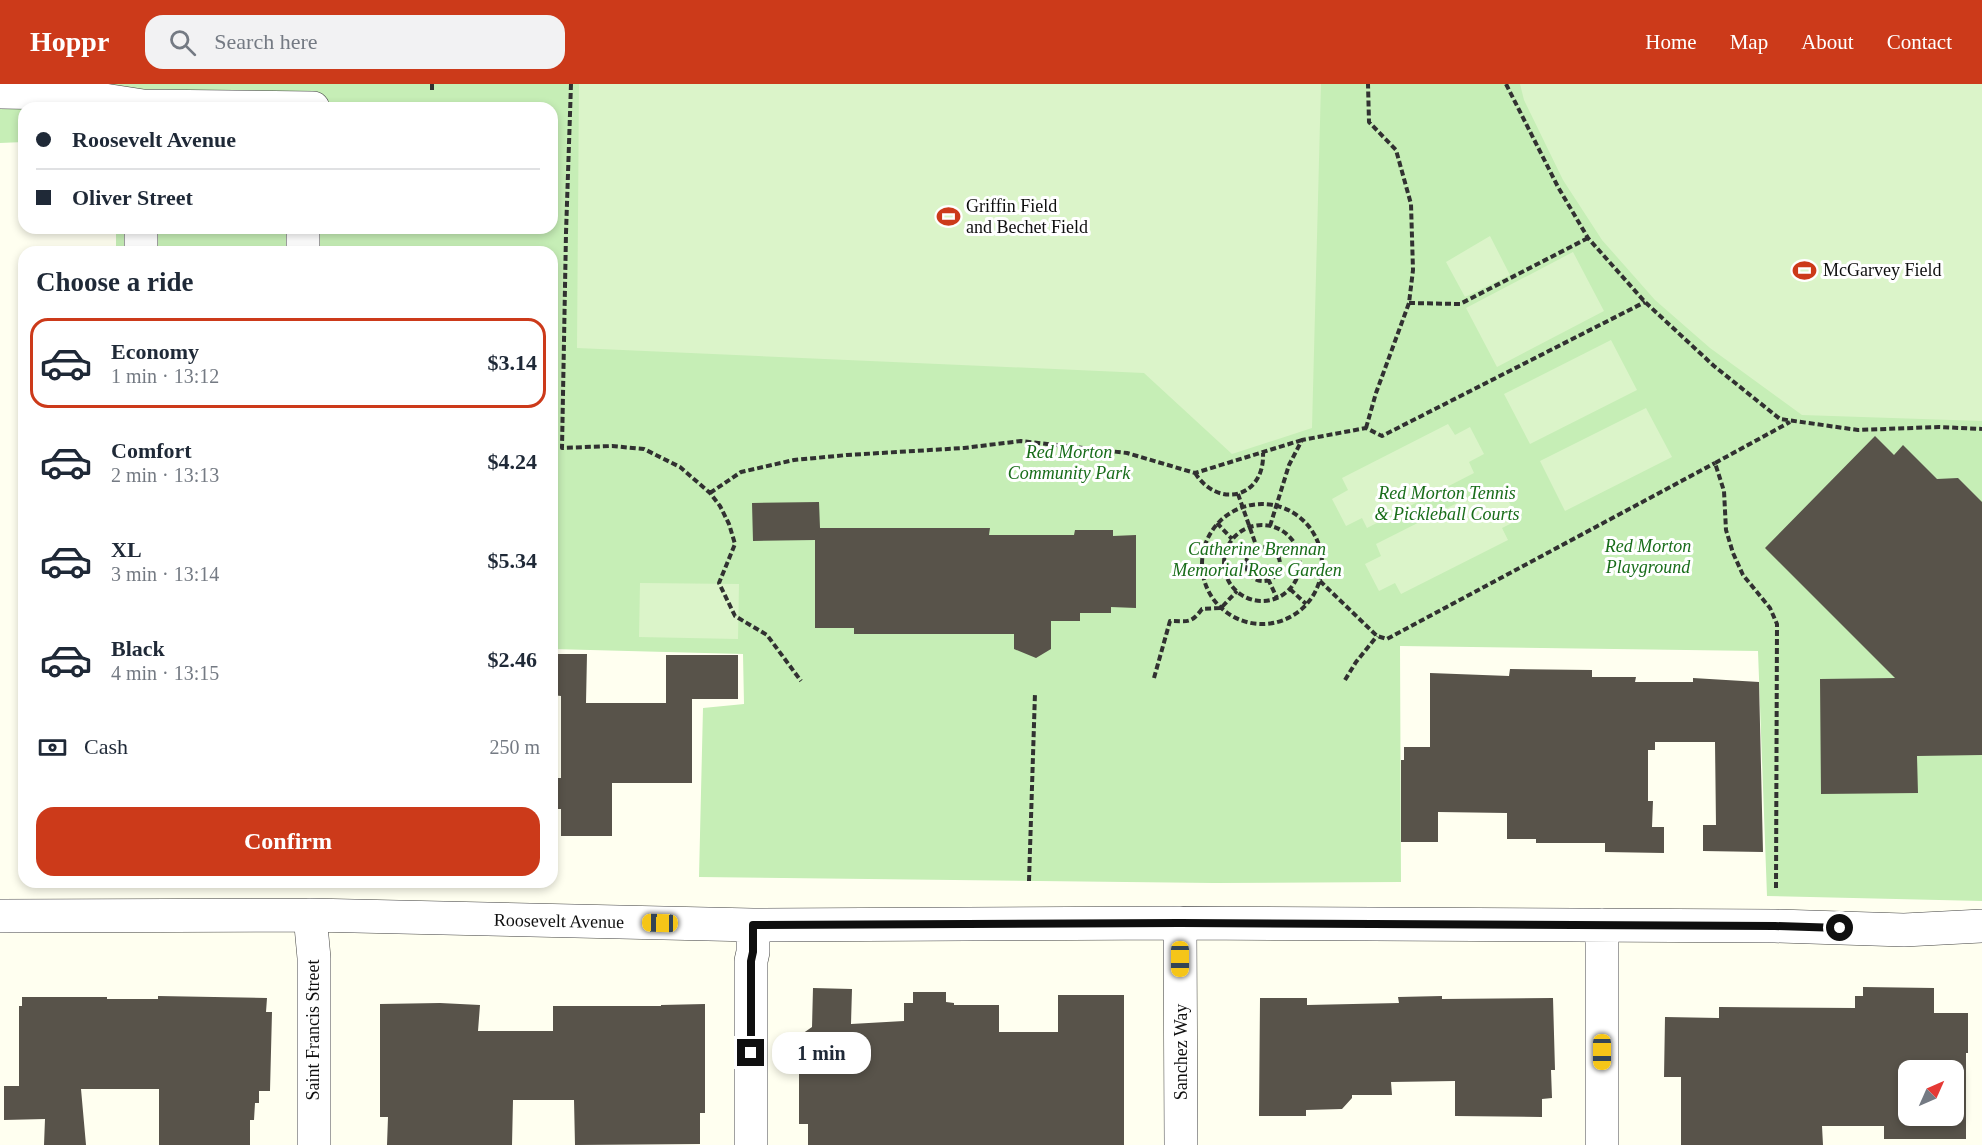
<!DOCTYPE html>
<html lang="en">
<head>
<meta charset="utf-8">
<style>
	:root { --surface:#fff; --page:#f2f2f3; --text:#1f2937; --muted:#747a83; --line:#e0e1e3; --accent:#cc3a1a }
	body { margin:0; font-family:"Times New Roman",serif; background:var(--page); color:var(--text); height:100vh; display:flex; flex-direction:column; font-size:22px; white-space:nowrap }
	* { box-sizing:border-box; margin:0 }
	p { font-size:20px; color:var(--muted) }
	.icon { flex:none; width:33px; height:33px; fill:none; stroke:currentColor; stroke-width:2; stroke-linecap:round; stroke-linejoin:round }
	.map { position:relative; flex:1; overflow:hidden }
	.panel { position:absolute; left:18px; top:162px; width:540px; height:642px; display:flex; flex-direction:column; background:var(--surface); border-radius:18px; box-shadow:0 3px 9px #0003 }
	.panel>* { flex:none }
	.hud { position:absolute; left:18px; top:18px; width:540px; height:132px; border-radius:18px; box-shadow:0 3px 9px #0003; display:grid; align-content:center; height:132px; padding:0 18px; background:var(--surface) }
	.needle { width:39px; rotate:45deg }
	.buttons { position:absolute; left:1898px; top:976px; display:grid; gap:12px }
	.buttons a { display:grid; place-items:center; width:66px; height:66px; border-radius:12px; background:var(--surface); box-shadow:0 3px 9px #0003; font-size:30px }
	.end { position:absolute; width:27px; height:27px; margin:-14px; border:8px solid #0f0f0f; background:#fff; box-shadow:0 0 0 3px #fff }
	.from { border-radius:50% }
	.bubble { position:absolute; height:42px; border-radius:18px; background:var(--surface); box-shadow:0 3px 9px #0003; font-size:20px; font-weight:800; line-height:42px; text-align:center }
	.car { position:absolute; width:18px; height:36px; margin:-18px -9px; border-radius:8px; box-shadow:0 0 4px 2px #0007; background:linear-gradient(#f5c518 24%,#345 0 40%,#f5c518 0 76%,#345 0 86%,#f5c518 0) }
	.hud b { display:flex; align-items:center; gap:21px; height:57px; font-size:22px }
	.hud b+b { border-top:2px solid var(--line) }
	.hud i { width:15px; height:15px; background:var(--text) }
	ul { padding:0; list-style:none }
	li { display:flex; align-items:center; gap:18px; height:90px; margin:0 12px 9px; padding:0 6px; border:3px solid transparent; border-radius:18px }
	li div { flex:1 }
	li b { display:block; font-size:22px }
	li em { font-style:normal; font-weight:800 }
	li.active { border-color:var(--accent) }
	li>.icon { width:54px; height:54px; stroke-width:1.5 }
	h2 { padding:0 18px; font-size:27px; line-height:72px }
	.pay { display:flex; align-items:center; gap:15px; height:66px; padding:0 18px; font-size:22px }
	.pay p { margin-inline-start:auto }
	.primary-button { display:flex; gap:12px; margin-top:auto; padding:12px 18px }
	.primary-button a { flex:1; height:69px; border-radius:18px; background:var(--accent); color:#fff; font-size:24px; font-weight:800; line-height:69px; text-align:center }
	header { display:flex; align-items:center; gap:36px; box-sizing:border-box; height:84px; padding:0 30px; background:var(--accent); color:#fff }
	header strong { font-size:28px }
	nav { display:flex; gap:33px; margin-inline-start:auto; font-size:21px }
	.search { width:420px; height:54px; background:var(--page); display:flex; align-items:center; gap:15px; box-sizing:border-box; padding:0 21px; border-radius:18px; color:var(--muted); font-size:22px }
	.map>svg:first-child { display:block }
</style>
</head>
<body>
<header>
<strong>Hoppr</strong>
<div class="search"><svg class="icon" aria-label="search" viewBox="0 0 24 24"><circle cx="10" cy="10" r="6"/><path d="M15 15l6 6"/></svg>Search here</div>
<nav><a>Home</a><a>Map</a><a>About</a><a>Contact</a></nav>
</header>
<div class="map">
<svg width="1982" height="1061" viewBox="0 0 1982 1061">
	<rect width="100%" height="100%" fill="#fffff0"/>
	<path fill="#c6eeb6" d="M 0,0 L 1982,0 L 1982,817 L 1767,812 L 1758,567 L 1400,562 L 1401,798 L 1214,799 L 699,793 L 703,624 L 744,620 L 743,570 L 552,565 L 552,168 L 116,168 L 116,144 L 552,144 L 552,24 L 24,24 L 24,58 L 0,59 Z"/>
	<path fill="#dbf4c9" d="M 579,0 L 1321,0 L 1312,344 L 1232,370 L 1144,289 L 577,264 Z
		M 1520,0 L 1982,0 L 1982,337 L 1802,331 L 1710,264 L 1655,216 L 1602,156 L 1563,96 L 1524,16 Z
		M 1490,152 L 1510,191 L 1465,213 L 1446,178 Z
		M 1573,168 L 1604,227 L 1497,283 L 1466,224 Z
		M 1611,256 L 1637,306 L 1530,360 L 1504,310 Z
		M 1646,324 L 1672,373 L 1565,427 L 1540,377 Z
		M 1448,340 L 1455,351 L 1470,343 L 1484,370 L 1469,378 L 1474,389 L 1367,444 L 1362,434 L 1346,442 L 1332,415 L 1348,406 L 1342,394 Z
		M 1483,406 L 1488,416 L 1504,408 L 1518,436 L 1502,444 L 1508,456 L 1401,510 L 1395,499 L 1379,507 L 1365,480 L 1381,472 L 1376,460 Z
		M 640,499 L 739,500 L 738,555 L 639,553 Z"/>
	<path fill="#58534a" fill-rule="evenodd" d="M 1875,352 L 1894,371 L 1903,361 L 1937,395 L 1958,394 L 1982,418 L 1982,671 L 1917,672 L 1918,709 L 1821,710 L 1820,595 L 1895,594 L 1765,464 Z
		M 819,418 L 820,444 L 990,444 L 989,451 L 1074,451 L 1075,446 L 1113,446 L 1113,452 L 1136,451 L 1136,524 L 1111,523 L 1111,529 L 1080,529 L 1080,537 L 1051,537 L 1051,565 L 1036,574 L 1014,565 L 1014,550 L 854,550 L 854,544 L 815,544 L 815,456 L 753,457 L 752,419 Z
		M 552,570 L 587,570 L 586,619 L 666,619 L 666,571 L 738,571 L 738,615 L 692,615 L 692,699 L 612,699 L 612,752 L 561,752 L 561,725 L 552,725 L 552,694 L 561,694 L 561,612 L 552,611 Z
		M 1510,585 L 1592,586 L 1592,593 L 1636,593 L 1635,598 L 1693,598 L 1693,594 L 1759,598 L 1763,768 L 1703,767 L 1703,741 L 1716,741 L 1715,658 L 1655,658 L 1655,666 L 1648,666 L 1648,717 L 1653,717 L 1652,743 L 1664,743 L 1664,769 L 1605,768 L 1605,759 L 1536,759 L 1536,755 L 1507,755 L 1507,729 L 1438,728 L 1438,758 L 1401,758 L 1401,676 L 1404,676 L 1404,663 L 1430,663 L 1430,589 L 1509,592 Z
		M 1863,903 L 1934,904 L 1934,929 L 1968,929 L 1968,969 L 1966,969 L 1966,1055 L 1884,1055 L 1884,1042 L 1822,1042 L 1823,1061 L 1681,1061 L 1681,993 L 1664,993 L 1665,933 L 1719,934 L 1719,923 L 1855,924 L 1855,912 L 1863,912 ZM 1908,987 L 1953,987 L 1953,1032 L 1908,1032 Z
		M 813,904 L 852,905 L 851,940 L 904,937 L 904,919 L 913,919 L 913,908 L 946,908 L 946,918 L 954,919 L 954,921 L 999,921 L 999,948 L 1058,948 L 1058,911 L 1124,911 L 1124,1061 L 808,1061 L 808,1040 L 799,1040 L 799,952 L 812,943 Z
		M 158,912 L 267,914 L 266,928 L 272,928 L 270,1007 L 259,1007 L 259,1019 L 255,1019 L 254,1036 L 250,1036 L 250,1061 L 159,1061 L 159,1005 L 81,1005 L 86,1061 L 44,1061 L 45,1035 L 4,1036 L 4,1002 L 19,1002 L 19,922 L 22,922 L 22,913 L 107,913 L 107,915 L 158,915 Z
		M 1442,912 L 1442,915 L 1553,914 L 1555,986 L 1551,986 L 1552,1014 L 1542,1015 L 1542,1033 L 1455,1032 L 1455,997 L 1391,998 L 1392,1011 L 1352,1011 L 1352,1014 L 1342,1025 L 1306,1026 L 1306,1032 L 1259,1032 L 1260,914 L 1307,914 L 1307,921 L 1399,919 L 1398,913 Z
		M 440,919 L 480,921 L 478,947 L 553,947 L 553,922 L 661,922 L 661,921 L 705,920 L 705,1029 L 700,1029 L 700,1060 L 575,1061 L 574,1016 L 513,1016 L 512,1061 L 387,1061 L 388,1033 L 380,1033 L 380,920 Z"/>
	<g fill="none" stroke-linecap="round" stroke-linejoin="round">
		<defs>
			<path id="minor" d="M 0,8 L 58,9 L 143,22 L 313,24
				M 303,144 L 303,168
				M 141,168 L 141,144
				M 310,831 L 314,874 L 314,1061
				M 0,832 L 310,831 L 753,841 L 1180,839 L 1775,842 L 1904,846 L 1982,842
				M 1180,839 L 1181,1061
				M 751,1061 L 751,877 L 753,868 L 753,841
				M 1602,1061 L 1602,841"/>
		</defs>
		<use href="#minor" stroke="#424242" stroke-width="34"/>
		<path stroke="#313131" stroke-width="4" stroke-dasharray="6 3" stroke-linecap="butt" d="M 432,0 L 432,7
			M 571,0 L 566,149 L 562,364 L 612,362 L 644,365 L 680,383 L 710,409 L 720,422 L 729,440 L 735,460 L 719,499 L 735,532 L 767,551 L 801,597
			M 1506,0 L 1558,103 L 1588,154 L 1645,218 L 1714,282 L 1780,335 L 1858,346 L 1939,343 L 1982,345
			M 1409,219 L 1460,220 L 1588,154
			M 1366,344 L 1376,309 L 1409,219 L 1413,186 L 1411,120 L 1396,66 L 1369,38 L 1368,0
			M 1195,389 C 1219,426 1265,413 1263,369
			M 710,409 L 741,388 L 794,376 L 847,371 L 964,364 L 1021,357 L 1127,369 L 1195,389 L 1302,356
			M 1238,410 L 1257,464
			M1202 480a60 60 0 1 1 120 0a60 60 0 1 1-120 0Z
			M 1217,439 L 1232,455
			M1224 479a38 38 0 1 1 76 0a38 38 0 1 1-76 0Z
			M 1270,442 L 1289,381 L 1302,356 L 1366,344 L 1382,352 L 1645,218
			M1246 480a17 17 0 1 1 34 0a17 17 0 1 1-34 0Z
			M 1300,485 L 1321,491
			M 1268,495 L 1277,514
			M 1320,497 L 1377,552 L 1387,555 L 1715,379
			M 1290,505 L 1306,520
			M 1154,594 L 1170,537 C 1188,537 1191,540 1202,525 L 1221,524 L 1237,507
			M 1345,596 L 1356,578 L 1377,552
			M 1029,797 L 1035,609
			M 1776,804 L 1777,540 L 1770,524 L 1743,491 L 1733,469 L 1726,446 L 1724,407 L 1715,379 L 1790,338"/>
		<use href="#minor" stroke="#fff" stroke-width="33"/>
	</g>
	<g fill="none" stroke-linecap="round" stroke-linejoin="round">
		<path stroke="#0f0f0f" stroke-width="8" d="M 751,969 L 751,877 L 753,868 L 753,841 L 1180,839 L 1775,842 L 1840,844"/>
	</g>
	<defs>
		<symbol id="stadium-bare" viewBox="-9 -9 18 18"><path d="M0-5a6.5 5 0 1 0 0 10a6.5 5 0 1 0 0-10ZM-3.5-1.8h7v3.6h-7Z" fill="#cc3a1a" stroke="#fff" stroke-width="2.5" paint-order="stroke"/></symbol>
	</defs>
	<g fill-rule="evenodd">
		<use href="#stadium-bare" x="932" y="116" width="33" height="33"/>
		<use href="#stadium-bare" x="1788" y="170" width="33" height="33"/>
	</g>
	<g text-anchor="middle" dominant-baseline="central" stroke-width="6" stroke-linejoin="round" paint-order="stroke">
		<g font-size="18" fill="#0f0f0f" stroke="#fff" text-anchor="start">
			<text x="966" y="122">Griffin Field<tspan x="966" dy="21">and Bechet Field</tspan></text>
			<text x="1823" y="186">McGarvey Field</text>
		</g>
		<g font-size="18" font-style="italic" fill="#196d1a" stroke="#fff">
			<text x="1069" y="368">Red Morton<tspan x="1069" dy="21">Community Park</tspan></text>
			<text x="1447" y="409">Red Morton Tennis<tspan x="1447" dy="21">&amp; Pickleball Courts</tspan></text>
			<text x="1648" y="462">Red Morton<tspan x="1648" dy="21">Playground</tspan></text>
			<text x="1257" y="465">Catherine Brennan<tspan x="1257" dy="21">Memorial Rose Garden</tspan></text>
		</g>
		<g font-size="18" fill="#0f0f0f" stroke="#fff">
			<text transform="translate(559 837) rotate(1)">Roosevelt Avenue</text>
			<text transform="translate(313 946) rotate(-90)">Saint Francis Street</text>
			<text transform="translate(1181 968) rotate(-90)">Sanchez Way</text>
		</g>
	</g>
</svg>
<div class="buttons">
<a><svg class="needle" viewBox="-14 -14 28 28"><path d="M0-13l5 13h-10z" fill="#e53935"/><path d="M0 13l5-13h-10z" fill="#747a83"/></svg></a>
</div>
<i class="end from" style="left:1840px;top:844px"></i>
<i class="end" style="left:751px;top:969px"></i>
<div class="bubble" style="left:772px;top:948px;width:99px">1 min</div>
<i class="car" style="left:660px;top:839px;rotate:271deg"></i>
<i class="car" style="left:1180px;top:875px;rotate:180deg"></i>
<i class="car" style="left:1602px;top:968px;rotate:180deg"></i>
<div class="hud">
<b><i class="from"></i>Roosevelt Avenue</b>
<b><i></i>Oliver Street</b>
</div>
<section class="panel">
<h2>Choose a ride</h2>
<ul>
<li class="active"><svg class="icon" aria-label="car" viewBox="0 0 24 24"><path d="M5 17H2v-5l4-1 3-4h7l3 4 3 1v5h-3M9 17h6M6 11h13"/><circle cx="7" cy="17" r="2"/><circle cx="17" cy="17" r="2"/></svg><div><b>Economy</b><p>1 min · 13:12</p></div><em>$3.14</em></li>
<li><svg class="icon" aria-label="car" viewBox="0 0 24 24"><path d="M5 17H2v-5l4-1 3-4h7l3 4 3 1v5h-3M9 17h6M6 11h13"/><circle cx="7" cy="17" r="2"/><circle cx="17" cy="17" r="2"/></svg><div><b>Comfort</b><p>2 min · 13:13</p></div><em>$4.24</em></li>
<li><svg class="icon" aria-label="car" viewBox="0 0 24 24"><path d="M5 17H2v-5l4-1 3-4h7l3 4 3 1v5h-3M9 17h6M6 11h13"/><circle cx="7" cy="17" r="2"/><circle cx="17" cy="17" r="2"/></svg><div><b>XL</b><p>3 min · 13:14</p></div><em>$5.34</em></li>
<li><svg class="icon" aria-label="car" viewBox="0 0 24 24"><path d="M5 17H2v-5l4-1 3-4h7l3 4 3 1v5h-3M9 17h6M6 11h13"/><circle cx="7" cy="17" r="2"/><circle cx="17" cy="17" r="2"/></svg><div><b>Black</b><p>4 min · 13:15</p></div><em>$2.46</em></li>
</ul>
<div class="pay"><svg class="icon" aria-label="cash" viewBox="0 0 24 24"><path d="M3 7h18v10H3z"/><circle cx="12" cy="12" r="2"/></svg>Cash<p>250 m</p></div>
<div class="primary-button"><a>Confirm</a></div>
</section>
</div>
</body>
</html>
